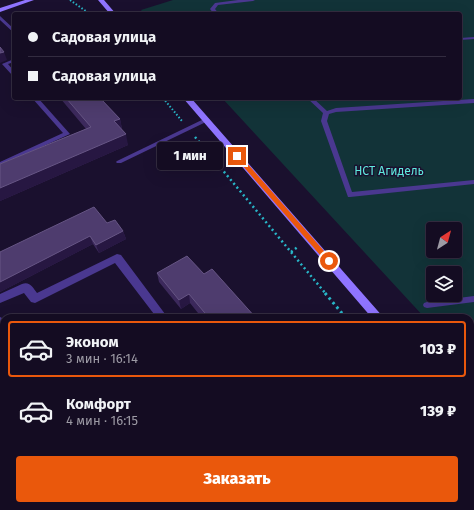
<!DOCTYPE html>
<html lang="ru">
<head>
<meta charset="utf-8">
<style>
	:root { --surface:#140c22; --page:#1d152a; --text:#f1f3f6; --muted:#9d9ba5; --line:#332c40; --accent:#ea580c }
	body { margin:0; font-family:"Fira Sans",sans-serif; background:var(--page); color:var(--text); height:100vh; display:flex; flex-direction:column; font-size:15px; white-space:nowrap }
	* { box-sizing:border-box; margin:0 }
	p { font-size:13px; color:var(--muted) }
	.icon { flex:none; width:22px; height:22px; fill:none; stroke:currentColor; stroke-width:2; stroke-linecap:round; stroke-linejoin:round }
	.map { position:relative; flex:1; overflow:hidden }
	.side { position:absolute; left:0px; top:314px; width:474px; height:196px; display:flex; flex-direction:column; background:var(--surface); border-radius:12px 12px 0 0; box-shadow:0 4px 16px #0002,0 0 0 1px var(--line) }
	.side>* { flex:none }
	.guide { position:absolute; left:12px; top:12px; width:450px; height:88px; border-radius:4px; box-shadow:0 4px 16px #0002,0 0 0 1px var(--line); display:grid; align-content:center; height:88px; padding:0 16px; background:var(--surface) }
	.needle { width:26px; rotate:36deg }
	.tools { position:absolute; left:426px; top:222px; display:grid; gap:8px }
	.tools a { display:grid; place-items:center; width:36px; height:36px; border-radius:4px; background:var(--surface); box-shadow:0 4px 16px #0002,0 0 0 1px var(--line); font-size:20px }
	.end { position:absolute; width:18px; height:18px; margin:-9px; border:5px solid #ea580c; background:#fff; box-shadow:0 0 0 2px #fff }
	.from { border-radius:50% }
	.bubble { position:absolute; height:28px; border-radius:4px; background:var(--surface); box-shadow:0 4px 16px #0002,0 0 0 1px var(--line); font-size:13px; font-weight:800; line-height:28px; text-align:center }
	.guide b { display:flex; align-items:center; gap:14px; height:38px; font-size:15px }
	.guide b+b { border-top:1px solid var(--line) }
	.guide i { width:10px; height:10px; background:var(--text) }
	ul { padding:7px 0 0; list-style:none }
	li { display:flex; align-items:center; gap:12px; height:56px; margin:0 8px 6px; padding:0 8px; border:2px solid transparent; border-radius:4px }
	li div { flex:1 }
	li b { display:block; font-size:15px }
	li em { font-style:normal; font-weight:800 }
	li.selected { border-color:var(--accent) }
	li>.icon { width:36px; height:36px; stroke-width:1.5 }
	.cta { display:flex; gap:8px; margin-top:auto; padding:8px 16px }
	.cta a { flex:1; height:46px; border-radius:4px; background:var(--accent); color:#fff; font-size:16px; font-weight:800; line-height:46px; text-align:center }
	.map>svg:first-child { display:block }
</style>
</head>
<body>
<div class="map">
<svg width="474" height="510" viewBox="0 0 474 510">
	<rect width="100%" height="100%" fill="#1a102e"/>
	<path fill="#123338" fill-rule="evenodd" d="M 173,0 L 474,0 L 474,371 L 470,367 L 470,318 L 425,318 L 222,98 L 460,98 L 460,14 L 144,14 L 141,10 ZM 433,229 L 455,229 L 455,251 L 433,251 ZM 433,273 L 455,273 L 455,295 L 433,295 Z"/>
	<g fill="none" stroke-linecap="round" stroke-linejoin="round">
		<path stroke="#28b6c8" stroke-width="2" stroke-dasharray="1.5 2" stroke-linecap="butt" d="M 70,0 L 90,14
			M 163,98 L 182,121"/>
		<path stroke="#28b6c8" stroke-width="2.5" stroke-dasharray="2 3" stroke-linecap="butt" d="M 195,137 L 326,294
			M 291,252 L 299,246"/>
		<path stroke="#28b6c8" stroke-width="3" stroke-dasharray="2.5 3.5" stroke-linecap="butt" d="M 325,293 L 346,318
			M 470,467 L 474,472"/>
		<path fill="#4a3890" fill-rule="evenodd" d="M 238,0 L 255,0 L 253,1 L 218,5 L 215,9 L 219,14 L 214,14 L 210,9 L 215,3 Z
			M 0,16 L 14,29 L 14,33 L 0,20 Z
			M 474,37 L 474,39 L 460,40 L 460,38 Z
			M 14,59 L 14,62 L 8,64 L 14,71 L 14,76 L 12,75 L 2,64 Z
			M 32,98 L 38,98 L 70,134 L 0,166 L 0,162 L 63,133 Z
			M 307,98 L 313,98 L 327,111 L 336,108 L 474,99 L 474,103 L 336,112 L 329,114 L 327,121 L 352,192 L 474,180 L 474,184 L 350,197 L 348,197 L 321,121 L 323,113 Z
			M 206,118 L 208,119 L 208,121 L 121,163 L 117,163 L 116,162 L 117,161 Z
			M 474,296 L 474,302 L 427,308 L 424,307 L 423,305 L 424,303 L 427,302 Z"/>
		<path fill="#4a3890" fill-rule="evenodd" d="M 117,254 L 121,255 L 168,318 L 157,318 L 115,263 L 35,303 L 31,302 L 24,293 L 0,303 L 0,294 L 22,284 C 30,281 33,288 37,293 Z
			M 0,317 L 4,319 L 4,335 L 0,333 Z
			M 45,506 L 63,506 L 61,510 L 43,510 Z"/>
		<path fill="#8f74ff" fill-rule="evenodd" d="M 25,0 L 34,0 L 0,12 L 0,8 Z
			M 98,0 L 104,0 L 116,14 L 110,14 Z
			M 183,98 L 191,98 L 384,318 L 372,318 Z
			M 470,417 L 474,418 L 474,433 L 470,432 Z"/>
	</g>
	<path fill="#3c295c" d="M 60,98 L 100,98 L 120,119 L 122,129 L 121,130 L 128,145 L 0,201 L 0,164 L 86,129 Z
		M 107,223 L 123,231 L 126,239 L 99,253 L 93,244 L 0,292 L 0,252 Z
		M 157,273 L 204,274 L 256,318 L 202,318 L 190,303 L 181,309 L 159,282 Z"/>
	<path fill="#271742" d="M 4,52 L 7,60 L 0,63 L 0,53 Z
		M 120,119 L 122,129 L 116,132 L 114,121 Z
		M 126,134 L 128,145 L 0,201 L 0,188 Z
		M 123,231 L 126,239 L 99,253 L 96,245 Z
		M 90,236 L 93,244 L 0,292 L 0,282 Z
		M 189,294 L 190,303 L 181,309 L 179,300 Z
		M 0,360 L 4,368 L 4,372 L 0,365 Z
		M 4,476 L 4,487 L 0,484 L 0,479 Z"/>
	<path fill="#4e3c6e" stroke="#665584" d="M 0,47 L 4,52 L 0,53 Z
		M 66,98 L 100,98 L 120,119 L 114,121 L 126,134 L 0,188 L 0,164 L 91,127 Z
		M 94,207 L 107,223 L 115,220 L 123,231 L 96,245 L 90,236 L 0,282 L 0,252 Z
		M 187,256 L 204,274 L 212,269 L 256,318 L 209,318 L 189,294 L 179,300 L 157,273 Z
		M 0,365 L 4,372 L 4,476 L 0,479 Z
		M 290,506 L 424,506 L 427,510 L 285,510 Z"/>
	<path fill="#ea580c" d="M 235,154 L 239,154 L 331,259 L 331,263 L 327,263 L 235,157 Z"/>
	<g text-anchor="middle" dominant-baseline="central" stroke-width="3" stroke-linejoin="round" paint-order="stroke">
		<g font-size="12" fill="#5fe9de" stroke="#1a102e">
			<text x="389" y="171">НСТ Агидель</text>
		</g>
	</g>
</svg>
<div class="tools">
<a><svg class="needle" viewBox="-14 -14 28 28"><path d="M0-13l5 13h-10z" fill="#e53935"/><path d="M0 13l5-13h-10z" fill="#9d9ba5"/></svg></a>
<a><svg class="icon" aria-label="layers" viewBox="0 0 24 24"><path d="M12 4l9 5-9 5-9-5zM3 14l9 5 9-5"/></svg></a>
</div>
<i class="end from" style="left:329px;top:261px"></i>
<i class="end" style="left:237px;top:156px"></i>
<div class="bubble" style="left:157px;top:142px;width:66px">1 мин</div>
<div class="guide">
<b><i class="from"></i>Садовая улица</b>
<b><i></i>Садовая улица</b>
</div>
<section class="side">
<ul>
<li class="selected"><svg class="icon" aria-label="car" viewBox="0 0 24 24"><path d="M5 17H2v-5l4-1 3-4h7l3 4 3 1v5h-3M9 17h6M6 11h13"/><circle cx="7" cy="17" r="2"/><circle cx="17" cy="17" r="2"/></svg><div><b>Эконом</b><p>3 мин · 16:14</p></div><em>103 ₽</em></li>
<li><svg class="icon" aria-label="car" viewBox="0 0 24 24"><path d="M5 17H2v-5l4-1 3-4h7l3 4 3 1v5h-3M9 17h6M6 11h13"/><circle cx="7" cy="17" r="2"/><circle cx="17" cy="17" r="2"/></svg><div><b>Комфорт</b><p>4 мин · 16:15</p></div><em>139 ₽</em></li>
</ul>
<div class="cta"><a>Заказать</a></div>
</section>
</div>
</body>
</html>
